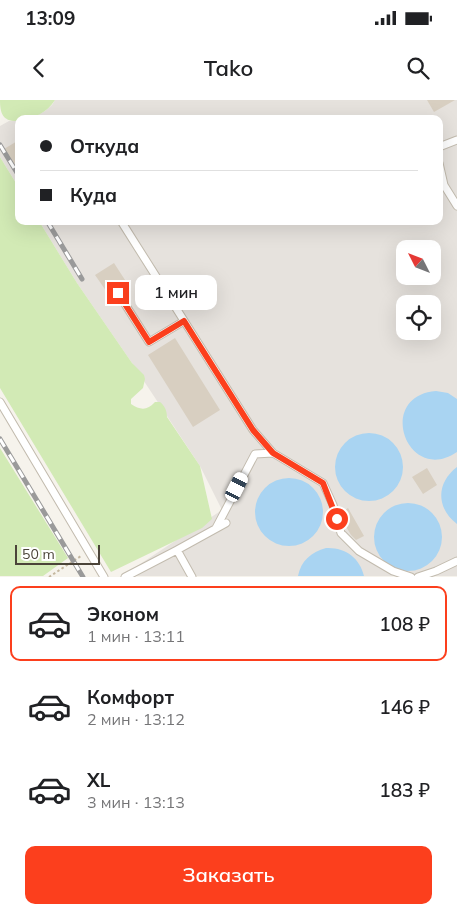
<!DOCTYPE html>
<html lang="ru">
<head>
<meta charset="utf-8">
<style>
	:root { --surface:#fff; --page:#f2f2f2; --text:#202124; --muted:#757577; --line:#e0e0e0; --accent:#fc3f1d }
	body { margin:0; font-family:Mulish,sans-serif; background:var(--page); color:var(--text); height:100vh; display:flex; flex-direction:column; font-size:19px; white-space:nowrap }
	* { box-sizing:border-box; margin:0 }
	p { font-size:16px; color:var(--muted) }
	.icon { flex:none; width:28px; height:28px; fill:none; stroke:currentColor; stroke-width:2; stroke-linecap:round; stroke-linejoin:round }
	.map { position:relative; height:477px; overflow:hidden }
	.drawer { display:flex; flex-direction:column; background:var(--surface); flex:1 }
	.drawer>* { flex:none }
	.top-card { position:absolute; left:15px; top:15px; width:428px; height:110px; border-radius:10px; box-shadow:0 5px 20px #0002; display:grid; align-content:center; height:110px; padding:0 25px; background:var(--surface) }
	.needle { width:32px; rotate:312deg }
	.buttons { position:absolute; left:396px; top:140px; display:grid; gap:10px }
	.buttons a { display:grid; place-items:center; width:45px; height:45px; border-radius:10px; background:var(--surface); box-shadow:0 5px 20px #0002; font-size:25px }
	.scale { position:absolute; left:15px; bottom:12px; width:85px; box-sizing:border-box; padding-left:5px; border:2px solid #4b4439; border-top:0; font-size:14px; line-height:18px; white-space:nowrap; color:#4b4439; -webkit-text-stroke:4px #fff; paint-order:stroke }
	.end { position:absolute; width:22px; height:22px; margin:-11px; border:6px solid #fc3f1d; background:#fff; box-shadow:0 0 0 2px #fff }
	.from { border-radius:50% }
	.bubble { position:absolute; height:35px; border-radius:10px; background:var(--surface); box-shadow:0 5px 20px #0002; font-size:16px; font-weight:600; line-height:35px; text-align:center }
	.car { position:absolute; width:15px; height:30px; margin:-15px -8px; border-radius:6px; box-shadow:0 0 4px 1px #0007; background:linear-gradient(#fff 24%,#345 0 40%,#fff 0 76%,#345 0 86%,#fff 0) }
	.top-card b { display:flex; align-items:center; gap:18px; height:48px; font-size:19px }
	.top-card b+b { border-top:1px solid var(--line) }
	.top-card i { width:12px; height:12px; background:var(--text) }
	ul { padding:9px 0 0; list-style:none }
	li { display:flex; align-items:center; gap:15px; height:75px; margin:0 10px 8px; padding:0 15px; border:2px solid transparent; border-radius:10px }
	li div { flex:1 }
	li b { display:block; font-size:19px }
	li em { font-style:normal; font-weight:600 }
	li.current { border-color:var(--accent) }
	li>.icon { width:45px; height:45px; stroke-width:1.5 }
	.button { display:flex; gap:10px; margin-top:auto; padding:10px 25px }
	.button a { flex:1; height:58px; border-radius:10px; background:var(--accent); color:#fff; font-size:20px; font-weight:600; line-height:58px; text-align:center }
	.status { display:flex; justify-content:space-between; align-items:center; height:35px; padding:0 25px; background:var(--surface); direction:ltr }
	.status svg { height:14px; fill:currentColor }
	header { display:flex; justify-content:space-between; align-items:center; height:65px; padding:0 25px; background:var(--surface); font-size:22px; font-weight:600 }
	.map>svg:first-child { display:block }
</style>
</head>
<body>
<div class="status"><b>13:09</b><svg viewBox="0 0 49 12"><path d="M0 12V9h3v3zM5 12V6h3v6zM10 12V3h3v9zM15 12V0h3v12zM26 1h20v11H26zM47 4h2v5h-2z"/></svg></div>
<header><svg class="icon" aria-label="back" viewBox="0 0 24 24"><path d="M15 5l-7 7 7 7"/></svg>Tako<svg class="icon" aria-label="search" viewBox="0 0 24 24"><circle cx="10" cy="10" r="6"/><path d="M15 15l6 6"/></svg></header>
<div class="map">
<svg width="457" height="477" viewBox="0 0 457 477">
	<rect width="100%" height="100%" fill="#f6f3ec"/>
	<path fill="#e6e2dd" fill-rule="evenodd" d="M 55,0 L 457,0 L 457,476 L 122,476 L 222,410 L 200,366 L 132,263 L 77,183 L 39,121 L 439,121 L 439,19 L 27,19 L 36,16 L 45,11 L 52,5 ZM 405,149 L 432,149 L 432,176 L 405,176 ZM 405,204 L 432,204 L 432,231 L 405,231 Z
		M 9,21 L 19,21 L 19,88 L 0,57 L 0,26 Z"/>
	<path fill="#d2eab5" d="M 0,0 L 55,0 C 47,13 33,19 19,19 L 19,21 C 3,22 0,14 0,0 Z
		M 0,57 L 19,88 L 19,121 L 39,121 L 77,183 L 132,263 L 144,275 L 145,279 L 143,288 L 131,299 L 131,304 C 140,310 147,311 155,302 L 160,302 C 165,306 167,311 167,317 L 200,366 L 212,419 L 202,428 L 111,472 L 0,288 Z
		M 0,348 L 68,458 L 43,476 L 0,476 Z"/>
	<path fill="#a9d4f2" d="M 436,291 L 448,293 L 457,299 L 457,352 C 407,386 375,296 436,291 Z
		M335 367a34 34 0 1 1 68 0a34 34 0 1 1-68 0Z
		M 457,367 L 457,424 C 436,408 436,383 457,367 Z
		M255 412a34 34 0 1 1 68 0a34 34 0 1 1-68 0Z
		M374 437a34 34 0 1 1 68 0a34 34 0 1 1-68 0Z
		M 326,448 C 345,447 360,458 364,476 L 298,476 C 301,461 311,452 326,448 Z"/>
	<path fill="#d8cfc1" d="M 427,0 L 455,0 L 434,12 Z
		M 19,40 L 19,74 L 4,49 Z
		M 114,163 L 127,183 L 119,188 L 115,189 L 113,192 L 109,195 L 95,175 Z
		M 175,238 L 220,310 L 193,327 L 148,255 Z
		M 427,368 L 437,385 L 423,394 L 412,377 Z
		M 348,408 L 364,436 L 356,440 L 351,435 L 344,423 L 341,413 Z"/>
	<g fill="none" stroke-linecap="round" stroke-linejoin="round">
		<defs>
			<path id="lane" d="M 439,47 L 457,40
				M 439,63 L 444,85 L 457,106
				M 121,121 L 253,330 L 273,353
				M 118,193 L 149,242 L 184,221
				M 0,302 L 104,477
				M 216,428 L 255,354 L 273,353 L 323,383 L 333,405 L 341,433 L 359,451 L 393,471 L 411,477
				M 177,450 L 192,477
				M 125,477 L 177,450 L 226,423
				M 418,477 L 436,471 L 457,461"/>
		</defs>
		<use href="#lane" stroke="#c2bbae" stroke-width="9"/>
		<path stroke="#c4b79f" stroke-width="2" stroke-dasharray="2.5 2.5" stroke-linecap="butt" d="M 49,477 L 81,456"/>
		<use href="#lane" stroke="#fff" stroke-width="7"/>
		<defs>
			<path id="rail" d="M 0,45 L 19,76
				M 47,121 L 82,179
				M 0,339 L 83,477"/>
		</defs>
		<use href="#rail" stroke="#9a9a9a" stroke-width="5"/>
		<use href="#rail" stroke="#fff" stroke-width="3" stroke-dasharray="9" stroke-linecap="butt"/>
	</g>
	<g fill="none" stroke-linecap="round" stroke-linejoin="round">
		<path stroke="#fc3f1d" stroke-width="6" d="M 118,193 L 149,242 L 184,221 L 253,330 L 273,353 L 323,383 L 337,419"/>
	</g>
</svg>
<div class="buttons">
<a><svg class="needle" viewBox="-14 -14 28 28"><path d="M0-13l5 13h-10z" fill="#e53935"/><path d="M0 13l5-13h-10z" fill="#757577"/></svg></a>
<a><svg class="icon" aria-label="locate" viewBox="0 0 24 24"><circle cx="12" cy="12" r="6"/><path d="M12 2v4M12 18v4M2 12h4M18 12h4"/></svg></a>
</div>
<div class="scale">50 m</div>
<i class="end from" style="left:337px;top:419px"></i>
<i class="end" style="left:118px;top:193px"></i>
<div class="bubble" style="left:135px;top:175px;width:82px">1 мин</div>
<i class="car" style="left:237px;top:387px;rotate:27deg"></i>
<div class="top-card">
<b><i class="from"></i>Откуда</b>
<b><i></i>Куда</b>
</div>
</div>
<section class="drawer">
<ul>
<li class="current"><svg class="icon" aria-label="car" viewBox="0 0 24 24"><path d="M5 17H2v-5l4-1 3-4h7l3 4 3 1v5h-3M9 17h6M6 11h13"/><circle cx="7" cy="17" r="2"/><circle cx="17" cy="17" r="2"/></svg><div><b>Эконом</b><p>1 мин · 13:11</p></div><em>108 ₽</em></li>
<li><svg class="icon" aria-label="car" viewBox="0 0 24 24"><path d="M5 17H2v-5l4-1 3-4h7l3 4 3 1v5h-3M9 17h6M6 11h13"/><circle cx="7" cy="17" r="2"/><circle cx="17" cy="17" r="2"/></svg><div><b>Комфорт</b><p>2 мин · 13:12</p></div><em>146 ₽</em></li>
<li><svg class="icon" aria-label="car" viewBox="0 0 24 24"><path d="M5 17H2v-5l4-1 3-4h7l3 4 3 1v5h-3M9 17h6M6 11h13"/><circle cx="7" cy="17" r="2"/><circle cx="17" cy="17" r="2"/></svg><div><b>XL</b><p>3 мин · 13:13</p></div><em>183 ₽</em></li>
</ul>
<div class="button"><a>Заказать</a></div>
</section>
</body>
</html>
